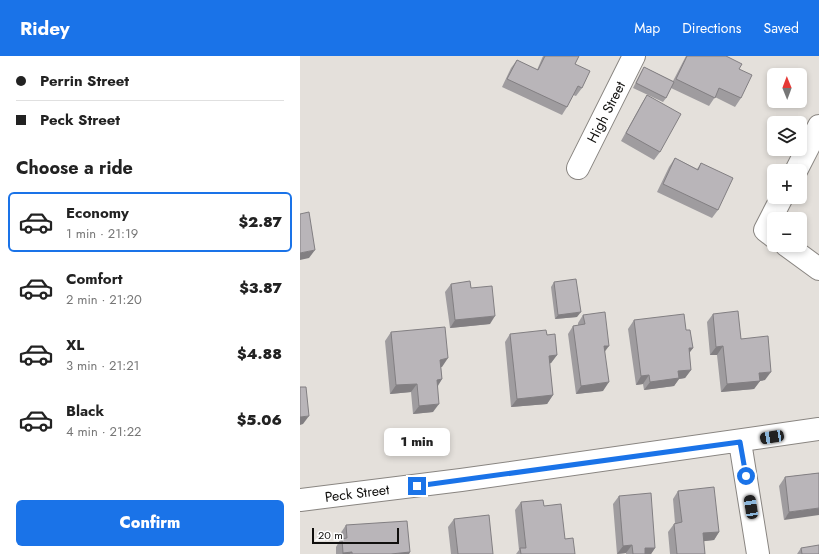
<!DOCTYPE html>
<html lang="en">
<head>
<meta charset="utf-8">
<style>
	:root { --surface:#fff; --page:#f2f2f2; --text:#222; --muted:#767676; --line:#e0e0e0; --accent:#1a73e8 }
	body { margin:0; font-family:Jost,sans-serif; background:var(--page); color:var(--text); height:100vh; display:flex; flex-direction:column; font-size:15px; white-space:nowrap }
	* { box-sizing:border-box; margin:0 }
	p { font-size:13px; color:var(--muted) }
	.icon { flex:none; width:22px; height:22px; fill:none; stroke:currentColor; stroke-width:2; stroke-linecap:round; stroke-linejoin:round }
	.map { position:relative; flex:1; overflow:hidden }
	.details { display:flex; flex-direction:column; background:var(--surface); width:300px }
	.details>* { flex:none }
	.banner { display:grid; align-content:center; height:88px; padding:0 16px; background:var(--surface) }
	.needle { width:26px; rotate:359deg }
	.controls { position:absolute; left:467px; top:12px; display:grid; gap:8px }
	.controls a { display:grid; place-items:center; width:40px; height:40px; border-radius:6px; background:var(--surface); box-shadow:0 2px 6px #0003; font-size:20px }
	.scale { position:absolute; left:12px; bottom:10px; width:87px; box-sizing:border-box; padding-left:4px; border:2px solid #100f0d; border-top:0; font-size:11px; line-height:14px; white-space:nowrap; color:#100f0d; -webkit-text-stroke:3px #fff; paint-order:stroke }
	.end { position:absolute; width:18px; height:18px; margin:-9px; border:5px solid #1a73e8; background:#fff; box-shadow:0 0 0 2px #fff }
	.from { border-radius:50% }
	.bubble { position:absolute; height:28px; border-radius:6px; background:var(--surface); box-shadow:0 2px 6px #0003; font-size:13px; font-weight:800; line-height:28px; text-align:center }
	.car { position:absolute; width:12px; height:24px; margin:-12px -6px; border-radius:5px; box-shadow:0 0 3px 1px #0007; background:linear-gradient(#222 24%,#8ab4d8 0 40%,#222 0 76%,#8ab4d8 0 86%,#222 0) }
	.banner b { display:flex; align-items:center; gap:14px; height:38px; font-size:15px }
	.banner b+b { border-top:1px solid var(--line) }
	.banner i { width:10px; height:10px; background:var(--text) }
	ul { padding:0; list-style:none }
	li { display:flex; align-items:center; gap:12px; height:60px; margin:0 8px 6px; padding:0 8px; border:2px solid transparent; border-radius:6px }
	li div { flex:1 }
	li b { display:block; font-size:15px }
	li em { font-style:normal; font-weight:800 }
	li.active { border-color:var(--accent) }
	li>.icon { width:36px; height:36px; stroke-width:1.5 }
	h2 { padding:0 16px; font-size:18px; line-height:48px }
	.action { display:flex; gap:8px; margin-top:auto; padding:8px 16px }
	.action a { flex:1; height:46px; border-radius:6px; background:var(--accent); color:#fff; font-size:16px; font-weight:800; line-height:46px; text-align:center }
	header { display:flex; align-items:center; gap:24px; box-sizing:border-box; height:56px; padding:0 20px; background:var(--accent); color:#fff }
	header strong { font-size:19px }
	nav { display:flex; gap:22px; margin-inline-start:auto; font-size:14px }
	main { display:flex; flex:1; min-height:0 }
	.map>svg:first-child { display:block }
</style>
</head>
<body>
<header>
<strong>Ridey</strong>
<nav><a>Map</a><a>Directions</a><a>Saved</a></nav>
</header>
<main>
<section class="details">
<div class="banner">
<b><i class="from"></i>Perrin Street</b>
<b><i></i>Peck Street</b>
</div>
<h2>Choose a ride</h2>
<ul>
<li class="active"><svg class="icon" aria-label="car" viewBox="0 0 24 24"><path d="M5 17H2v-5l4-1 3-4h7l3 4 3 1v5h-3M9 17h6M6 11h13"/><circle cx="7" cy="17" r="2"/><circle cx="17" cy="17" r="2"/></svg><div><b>Economy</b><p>1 min · 21:19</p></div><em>$2.87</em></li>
<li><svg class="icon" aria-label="car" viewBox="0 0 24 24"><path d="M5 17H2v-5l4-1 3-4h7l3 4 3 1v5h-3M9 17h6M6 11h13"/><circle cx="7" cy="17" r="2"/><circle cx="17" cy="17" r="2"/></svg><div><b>Comfort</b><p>2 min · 21:20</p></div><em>$3.87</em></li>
<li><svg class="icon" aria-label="car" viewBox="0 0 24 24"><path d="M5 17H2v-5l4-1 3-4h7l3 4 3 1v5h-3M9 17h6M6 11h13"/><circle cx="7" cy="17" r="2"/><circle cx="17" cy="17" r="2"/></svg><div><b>XL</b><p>3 min · 21:21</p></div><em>$4.88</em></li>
<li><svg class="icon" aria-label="car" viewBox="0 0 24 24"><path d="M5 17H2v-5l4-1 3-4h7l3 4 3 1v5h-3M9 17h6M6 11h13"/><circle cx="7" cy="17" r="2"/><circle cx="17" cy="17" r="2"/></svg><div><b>Black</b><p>4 min · 21:22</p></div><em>$5.06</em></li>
</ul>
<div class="action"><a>Confirm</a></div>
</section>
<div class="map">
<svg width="519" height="498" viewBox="0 0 519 498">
	<rect width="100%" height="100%" fill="#e4e0db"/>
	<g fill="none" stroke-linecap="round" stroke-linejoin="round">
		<defs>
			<path id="minor" d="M 278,112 L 334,0
				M 496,115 L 519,70
				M 474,181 L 465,174 L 482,141
				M 486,189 L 519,213
				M 440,386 L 458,498
				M 0,444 L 161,424 L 519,373"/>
		</defs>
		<use href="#minor" stroke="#898581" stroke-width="24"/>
		<use href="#minor" stroke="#fff" stroke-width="22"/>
	</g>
	<path fill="#9f9c9f" d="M 243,0 L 279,0 L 275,8 L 282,32 L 276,40 L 273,39 L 267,51 L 262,59 L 202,31 L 211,12 L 217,4 L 237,14 Z
		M 386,0 L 426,0 L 439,13 L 441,42 L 435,51 L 415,41 L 409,50 L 371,32 L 366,42 L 363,46 L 333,32 L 341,16 L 344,11 L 373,25 Z
		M 347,39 L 360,96 L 354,104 L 321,85 L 342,47 Z
		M 375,102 L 397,113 L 401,107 L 418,154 L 412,162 L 357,136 L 369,111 Z
		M 254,226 L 277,261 L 255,263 L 251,231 Z
		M 151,228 L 171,232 L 190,268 L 150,272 L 145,236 Z
		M 413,258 L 441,283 L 465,324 L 460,325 L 454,333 L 421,336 L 417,299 L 410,299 L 407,266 Z
		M 283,259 L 305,296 L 303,335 L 276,338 L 268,278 L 273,270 L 278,269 L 278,267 Z
		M 334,264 L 386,274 L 393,292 L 389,297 L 391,314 L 385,322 L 379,323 L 374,330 L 344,334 L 343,328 L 336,329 L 328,273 Z
		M 91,276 L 142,311 L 141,311 L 142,323 L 138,330 L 133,356 L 113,358 L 111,336 L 90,338 L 85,285 Z
		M 210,278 L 247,279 L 257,299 L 251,307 L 249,308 L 253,339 L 247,348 L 211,351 L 205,286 Z
		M 519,417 L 484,464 L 479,430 L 485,421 Z
		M 378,435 L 419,476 L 414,484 L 403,485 L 405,498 L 370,498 L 368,476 L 374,468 L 375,467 L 373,443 Z
		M 319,440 L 355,492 L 351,498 L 326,498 L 326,497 L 317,498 L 313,448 Z
		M 221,446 L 244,450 L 275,498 L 216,498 L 219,494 L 215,454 Z
		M 154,463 L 193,498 L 151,498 L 148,471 Z
		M 46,469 L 110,496 L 109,498 L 36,498 L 36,491 L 40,484 L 40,478 Z
		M 501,492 L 519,498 L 497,498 Z"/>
	<path fill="#827f82" d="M 15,194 L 9,202 L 0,204 L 0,197 Z
		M 281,256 L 277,261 L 255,263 L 258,259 Z
		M 195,260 L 190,268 L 150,272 L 155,264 Z
		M 304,290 L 309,290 L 303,298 Z
		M 423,290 L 417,299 L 410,299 L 416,291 Z
		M 389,292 L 393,292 L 387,300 Z
		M 257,299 L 251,307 L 243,308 L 249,300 Z
		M 148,302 L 142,311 L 134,312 L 140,304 Z
		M 391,314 L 385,322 L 379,323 L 374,330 L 344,334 L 350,326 L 378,315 Z
		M 471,316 L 465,324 L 460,325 L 454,333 L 421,336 L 427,328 L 459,317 Z
		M 349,319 L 343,328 L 336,329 L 341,320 Z
		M 142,323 L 136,332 L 137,324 Z
		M 309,326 L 303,335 L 276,338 L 281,330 Z
		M 117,328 L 111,336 L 90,338 L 96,329 Z
		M 253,339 L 247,348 L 211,351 L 217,343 Z
		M 139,348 L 133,356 L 113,358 L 119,350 Z
		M 9,360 L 3,368 L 0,369 L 0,361 Z
		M 519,452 L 519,459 L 484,464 L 489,456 Z
		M 419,476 L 414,484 L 397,486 L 403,477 Z
		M 332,489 L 326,497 L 317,498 L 323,490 Z
		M 345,492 L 355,492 L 351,498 L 341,498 Z
		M 52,496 L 50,498 L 42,498 L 43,497 Z
		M 110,496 L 109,498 L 91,498 Z"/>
	<path fill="#b9b5b9" stroke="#827f82" d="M 245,0 L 279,0 L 275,8 L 290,15 L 282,32 L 278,30 L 267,51 L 207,23 L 217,4 L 238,14 Z
		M 387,0 L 426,0 L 442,8 L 439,13 L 452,19 L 441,42 L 419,32 L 415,42 L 376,23 Z
		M 344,11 L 374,26 L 366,42 L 336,27 Z
		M 347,39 L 381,58 L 360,96 L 326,77 Z
		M 375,102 L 398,114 L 401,107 L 433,122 L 418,154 L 363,128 Z
		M 9,156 L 15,194 L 0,197 L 0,158 Z
		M 276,223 L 281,256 L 258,259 L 254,226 Z
		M 170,225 L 171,232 L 192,230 L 195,260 L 155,264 L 151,228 Z
		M 438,255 L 441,283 L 468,280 L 471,316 L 459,317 L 460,325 L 427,328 L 423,290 L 416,291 L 413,258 Z
		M 305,256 L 309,290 L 304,290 L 309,326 L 281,330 L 273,270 L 285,268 L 283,259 Z
		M 384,258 L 386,274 L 390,274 L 393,292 L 389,292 L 391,314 L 378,315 L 379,322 L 350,326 L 349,319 L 341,320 L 334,264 Z
		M 145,271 L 148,302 L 140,304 L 142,323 L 137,324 L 139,348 L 119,350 L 117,328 L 96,329 L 91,276 Z
		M 246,274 L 247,279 L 255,278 L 257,299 L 249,300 L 253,339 L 217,343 L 210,278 Z
		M 0,331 L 6,331 L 9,360 L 0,361 Z
		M 519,417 L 519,452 L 489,456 L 485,421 Z
		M 414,431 L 419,476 L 403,477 L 405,498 L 377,498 L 374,468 L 382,466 L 378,435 Z
		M 351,437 L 355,492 L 345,492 L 345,498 L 333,498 L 332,489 L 323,490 L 319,440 Z
		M 243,444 L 244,450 L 261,448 L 265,483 L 273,482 L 275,498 L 221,498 L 220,492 L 226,492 L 221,446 Z
		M 189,459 L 193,498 L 158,498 L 154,463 Z
		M 107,465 L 110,496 L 91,498 L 52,498 L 52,496 L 43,497 L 42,483 L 47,482 L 46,469 Z
		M 519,489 L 519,498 L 502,498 L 501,492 Z"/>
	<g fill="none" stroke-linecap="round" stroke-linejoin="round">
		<path stroke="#1a73e8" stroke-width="5" d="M 117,430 L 440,386 L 446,420"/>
	</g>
	<g text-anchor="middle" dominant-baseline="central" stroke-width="4" stroke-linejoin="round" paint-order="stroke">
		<g font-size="14" fill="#100f0d" stroke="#fff">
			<text transform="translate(306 56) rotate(-63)">High Street</text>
			<text transform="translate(57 437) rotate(-7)">Peck Street</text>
		</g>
	</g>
</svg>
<div class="controls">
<a><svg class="needle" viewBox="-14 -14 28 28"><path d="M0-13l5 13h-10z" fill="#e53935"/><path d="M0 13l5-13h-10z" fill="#767676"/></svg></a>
<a><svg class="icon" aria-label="layers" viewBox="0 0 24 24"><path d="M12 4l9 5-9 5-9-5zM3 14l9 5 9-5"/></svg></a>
<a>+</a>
<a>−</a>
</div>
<div class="scale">20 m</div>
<i class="end from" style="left:446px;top:420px"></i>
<i class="end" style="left:117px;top:430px"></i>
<div class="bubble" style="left:84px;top:372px;width:66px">1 min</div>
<i class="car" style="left:472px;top:381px;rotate:261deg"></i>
<i class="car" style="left:451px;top:451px;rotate:351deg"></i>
</div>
</main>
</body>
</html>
